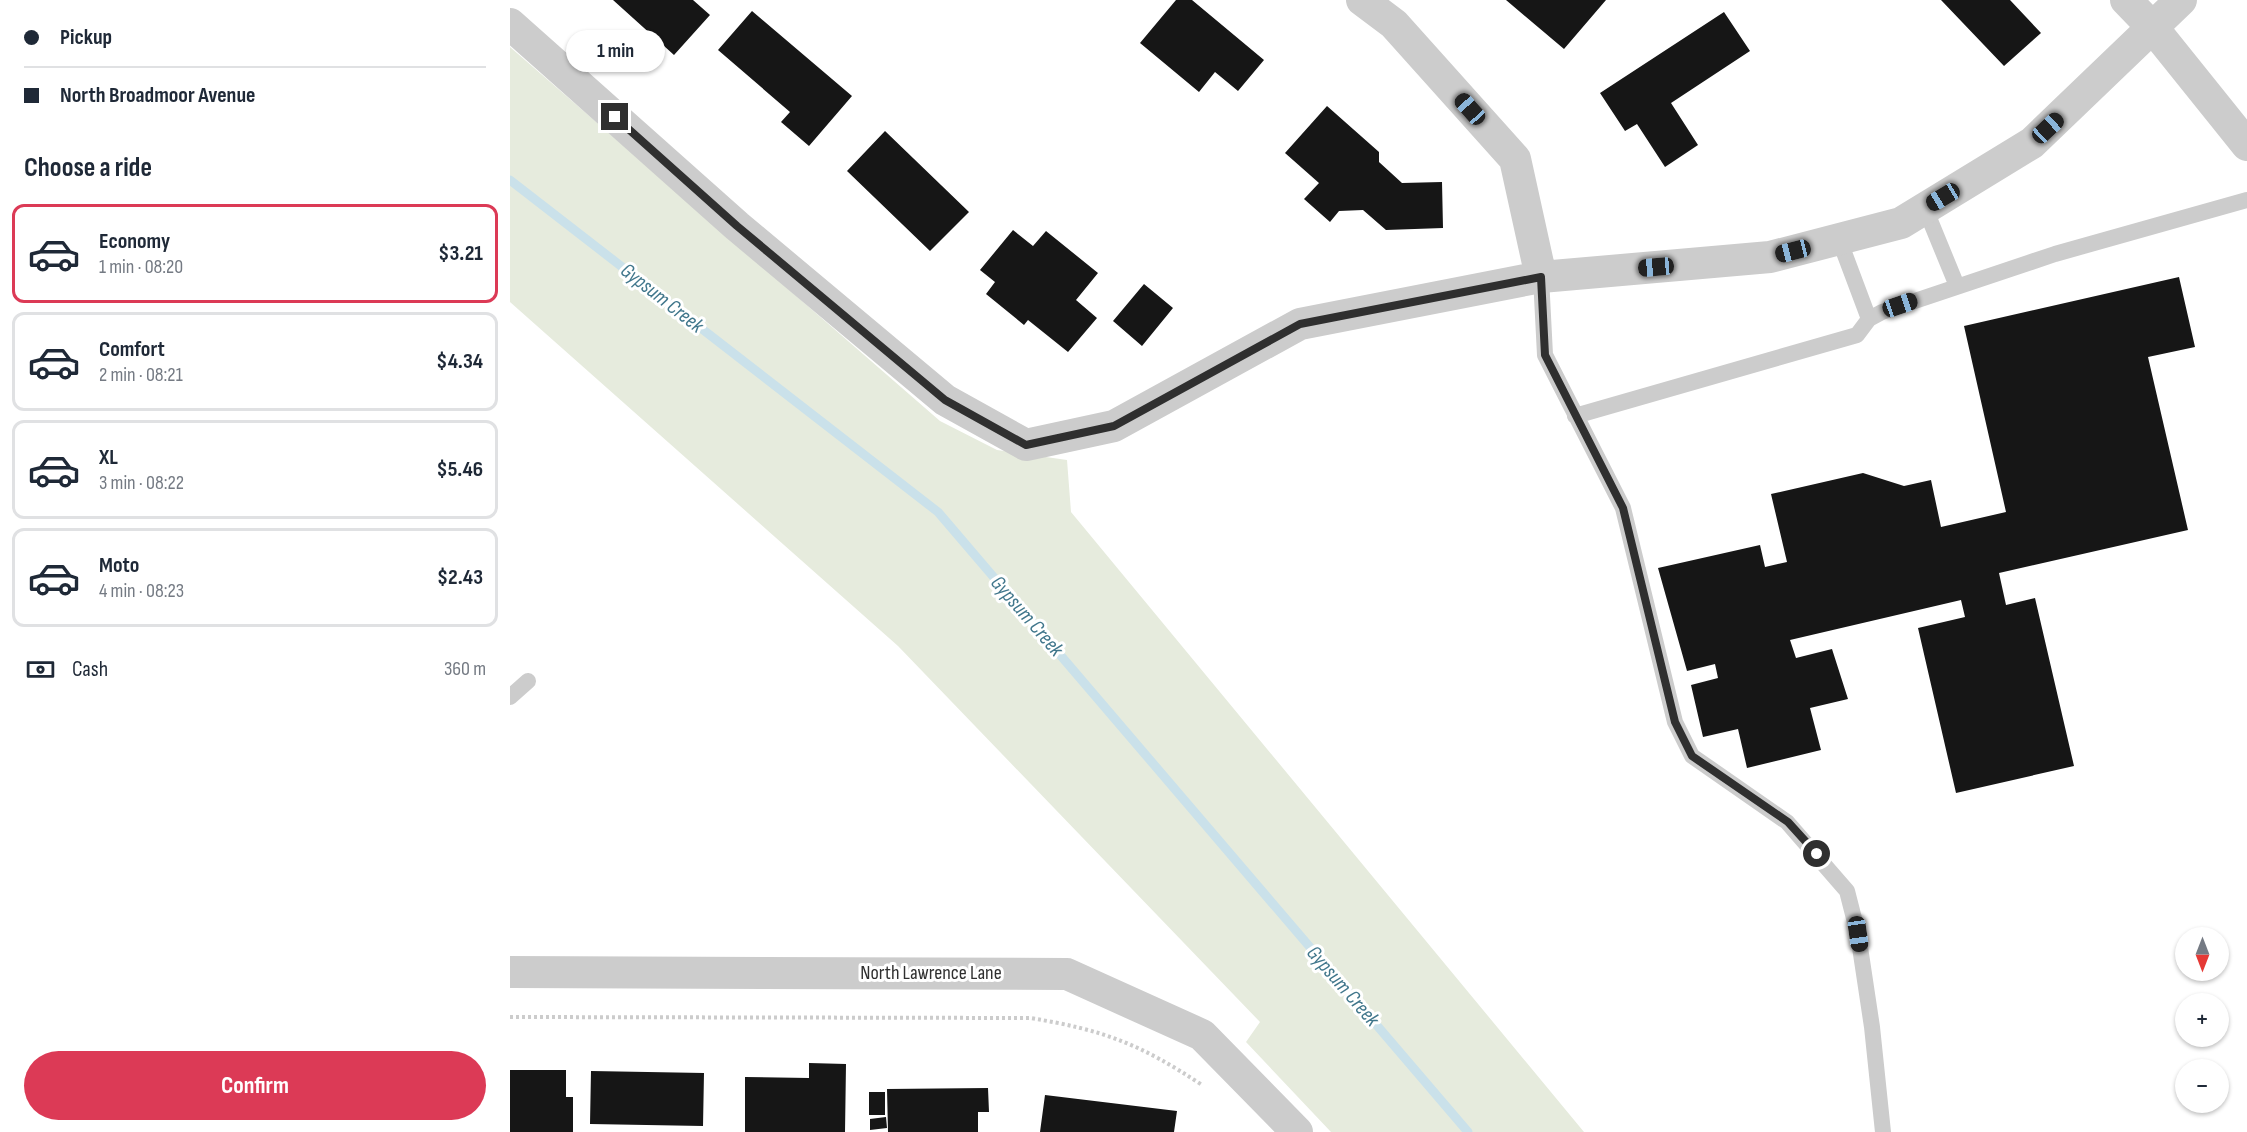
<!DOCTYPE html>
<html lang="en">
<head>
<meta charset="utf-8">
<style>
	:root { --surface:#fff; --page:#f2f2f3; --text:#1f2937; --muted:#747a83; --line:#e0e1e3; --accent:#dc3a56 }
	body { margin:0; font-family:"Sofia Sans Condensed",sans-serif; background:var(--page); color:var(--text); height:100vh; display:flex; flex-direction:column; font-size:22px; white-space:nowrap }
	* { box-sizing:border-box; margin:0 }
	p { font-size:20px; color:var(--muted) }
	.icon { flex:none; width:33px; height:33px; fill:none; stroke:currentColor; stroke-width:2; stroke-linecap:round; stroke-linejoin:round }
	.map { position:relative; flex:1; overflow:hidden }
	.panel { display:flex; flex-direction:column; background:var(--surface); width:510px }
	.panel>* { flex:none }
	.banner { display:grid; align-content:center; height:132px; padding:0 24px; background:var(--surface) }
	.needle { width:39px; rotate:180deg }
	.buttons { position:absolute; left:1665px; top:927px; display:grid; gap:12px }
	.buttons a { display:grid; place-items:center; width:54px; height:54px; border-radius:50%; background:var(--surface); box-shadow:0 2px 4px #0004; font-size:30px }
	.end { position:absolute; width:27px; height:27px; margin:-14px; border:8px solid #2f2f2f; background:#fff; box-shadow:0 0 0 3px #fff }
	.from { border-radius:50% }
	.bubble { position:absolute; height:42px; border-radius:21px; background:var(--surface); box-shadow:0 2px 4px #0004; font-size:20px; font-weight:700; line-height:42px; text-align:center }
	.car { position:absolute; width:18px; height:36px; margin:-18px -9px; border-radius:8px; box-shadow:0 0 4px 2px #0007; background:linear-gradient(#222 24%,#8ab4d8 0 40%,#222 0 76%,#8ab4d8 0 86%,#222 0) }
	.banner b { display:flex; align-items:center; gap:21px; height:57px; font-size:22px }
	.banner b+b { border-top:2px solid var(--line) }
	.banner i { width:15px; height:15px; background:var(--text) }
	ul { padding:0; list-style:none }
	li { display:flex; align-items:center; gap:18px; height:99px; margin:0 12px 9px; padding:0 12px; border:3px solid var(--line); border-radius:12px }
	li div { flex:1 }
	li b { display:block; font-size:22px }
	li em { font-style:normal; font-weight:700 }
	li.on { border-color:var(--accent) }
	li>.icon { width:54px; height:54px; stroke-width:1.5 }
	h2 { padding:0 24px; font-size:27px; line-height:72px }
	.pay { display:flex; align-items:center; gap:15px; height:66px; padding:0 24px; font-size:22px }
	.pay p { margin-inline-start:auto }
	.primary-button { display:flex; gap:12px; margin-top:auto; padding:12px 24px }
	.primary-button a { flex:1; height:69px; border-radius:36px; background:var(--accent); color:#fff; font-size:24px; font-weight:700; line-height:69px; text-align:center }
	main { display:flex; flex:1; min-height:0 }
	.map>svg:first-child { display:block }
</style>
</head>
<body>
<main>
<section class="panel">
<div class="banner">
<b><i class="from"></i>Pickup</b>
<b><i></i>North Broadmoor Avenue</b>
</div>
<h2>Choose a ride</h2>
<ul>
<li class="on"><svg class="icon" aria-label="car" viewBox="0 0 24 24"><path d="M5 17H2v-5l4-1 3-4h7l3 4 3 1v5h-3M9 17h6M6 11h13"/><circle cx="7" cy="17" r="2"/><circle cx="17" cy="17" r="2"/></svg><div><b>Economy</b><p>1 min · 08:20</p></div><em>$3.21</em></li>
<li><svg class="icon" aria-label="car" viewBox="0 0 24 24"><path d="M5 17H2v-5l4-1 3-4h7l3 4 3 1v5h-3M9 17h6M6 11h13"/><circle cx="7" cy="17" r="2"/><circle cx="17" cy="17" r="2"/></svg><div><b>Comfort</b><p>2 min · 08:21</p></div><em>$4.34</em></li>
<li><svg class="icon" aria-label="car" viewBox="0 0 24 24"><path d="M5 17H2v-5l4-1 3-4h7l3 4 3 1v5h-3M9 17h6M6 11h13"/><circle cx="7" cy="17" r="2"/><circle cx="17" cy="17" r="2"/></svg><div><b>XL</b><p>3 min · 08:22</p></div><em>$5.46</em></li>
<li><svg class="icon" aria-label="car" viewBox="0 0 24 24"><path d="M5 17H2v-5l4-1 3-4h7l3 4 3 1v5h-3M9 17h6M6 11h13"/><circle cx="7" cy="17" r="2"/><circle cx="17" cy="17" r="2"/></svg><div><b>Moto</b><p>4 min · 08:23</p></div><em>$2.43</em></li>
</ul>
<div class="pay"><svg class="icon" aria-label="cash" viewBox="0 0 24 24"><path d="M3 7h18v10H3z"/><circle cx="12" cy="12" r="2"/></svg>Cash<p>360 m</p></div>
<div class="primary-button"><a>Confirm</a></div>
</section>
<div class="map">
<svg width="1737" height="1132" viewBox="0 0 1737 1132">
	<rect width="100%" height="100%" fill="#fff"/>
	<path fill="#e6ebdd" d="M 0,47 L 430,421 L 487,450 L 557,460 L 561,512 L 1074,1132 L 821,1132 L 736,1042 L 750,1022 L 388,646 L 0,302 Z"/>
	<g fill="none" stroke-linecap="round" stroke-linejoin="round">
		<path stroke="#cae1ea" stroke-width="9" d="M 0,180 L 428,512 L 958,1132"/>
	</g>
	<path fill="#161616" d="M 103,0 L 183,0 L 200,15 L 164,55 Z
		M 666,0 L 682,0 L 754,60 L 728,91 L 705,72 L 689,92 L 630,43 Z
		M 996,0 L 1096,0 L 1054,49 Z
		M 1431,0 L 1500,0 L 1531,33 L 1494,66 Z
		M 242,11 L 342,96 L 299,146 L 271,122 L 280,112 L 208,50 Z
		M 1214,12 L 1240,51 L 1161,103 L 1188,145 L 1155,167 L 1127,124 L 1115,131 L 1090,93 Z
		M 817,106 L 869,152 L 869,162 L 892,183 L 932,182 L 933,228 L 876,230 L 853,210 L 829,211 L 820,222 L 794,199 L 809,183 L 775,153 Z
		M 375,131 L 459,212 L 420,251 L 337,171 Z
		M 503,230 L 523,246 L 536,231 L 588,273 L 566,300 L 587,318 L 558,352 L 518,320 L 514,325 L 476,294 L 485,282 L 470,270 Z
		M 1669,277 L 1685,347 L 1638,357 L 1678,530 L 1489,573 L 1496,605 L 1525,598 L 1564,766 L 1446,793 L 1408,628 L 1455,617 L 1451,600 L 1280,640 L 1286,658 L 1322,649 L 1338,699 L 1300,708 L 1311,750 L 1237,768 L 1228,729 L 1193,737 L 1181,685 L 1208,678 L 1205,664 L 1177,671 L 1148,568 L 1250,545 L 1255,567 L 1277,562 L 1261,494 L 1353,473 L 1394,486 L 1421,480 L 1431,527 L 1496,512 L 1454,326 Z
		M 634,284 L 663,308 L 632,346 L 603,321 Z
		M 299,1063 L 336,1064 L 335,1132 L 235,1132 L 235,1077 L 299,1078 Z
		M 0,1070 L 56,1070 L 56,1097 L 63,1097 L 63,1132 L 0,1132 Z
		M 81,1071 L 194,1073 L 193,1126 L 80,1124 Z
		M 478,1088 L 479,1112 L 468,1112 L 468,1132 L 378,1132 L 377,1089 Z
		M 359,1092 L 375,1092 L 375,1115 L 359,1115 Z
		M 535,1095 L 667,1111 L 664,1132 L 530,1132 Z
		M 376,1117 L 377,1128 L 360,1130 L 360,1119 Z"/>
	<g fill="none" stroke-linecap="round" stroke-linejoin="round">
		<path stroke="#ccc" stroke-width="4" stroke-dasharray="3 3" stroke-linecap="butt" d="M 0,1017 L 520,1018 C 594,1030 630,1044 692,1085"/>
		<path stroke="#ccc" stroke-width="16" d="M 1415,208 L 1447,286
			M 1329,239 L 1359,319
			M 1031,277 L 1035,355 L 1113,508 L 1165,722 L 1182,756 L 1277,822 L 1337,891 L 1348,934 L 1362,1027 L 1373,1132
			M 1065,416 L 1347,335 L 1359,319 L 1372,312 L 1545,254 L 1737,200
			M 0,697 L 18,681"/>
		<path stroke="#ccc" stroke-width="32" d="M 852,0 L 884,24 L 1005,159 L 1031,277
			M 1616,0 L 1643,28 L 1737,145
			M 0,24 L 227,226 L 435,400 L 516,445 L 604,426 L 790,324 L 1031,277 L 1260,257 L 1391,223 L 1522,143 L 1671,0
			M 0,972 L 557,974 L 692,1035 L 787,1132"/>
	</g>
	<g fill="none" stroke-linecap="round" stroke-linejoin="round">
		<path stroke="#2f2f2f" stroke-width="8" d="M 105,117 L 227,226 L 435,400 L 516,445 L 604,426 L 790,324 L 1031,277 L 1035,355 L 1113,508 L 1165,722 L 1182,756 L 1278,822 L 1307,854"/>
	</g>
	<g text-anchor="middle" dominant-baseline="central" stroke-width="6" stroke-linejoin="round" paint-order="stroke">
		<g font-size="20" fill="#2f2f2f" stroke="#fff">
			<text x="421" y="973">North Lawrence Lane</text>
		</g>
		<g font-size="21" font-style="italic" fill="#41778c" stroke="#fff">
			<text transform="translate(152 298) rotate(38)">Gypsum Creek</text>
			<text transform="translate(517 616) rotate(49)">Gypsum Creek</text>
			<text transform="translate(833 986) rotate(49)">Gypsum Creek</text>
		</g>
	</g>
</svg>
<div class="buttons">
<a><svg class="needle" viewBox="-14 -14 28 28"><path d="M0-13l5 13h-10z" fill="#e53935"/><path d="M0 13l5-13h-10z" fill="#747a83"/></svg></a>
<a>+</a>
<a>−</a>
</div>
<i class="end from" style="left:1307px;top:854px"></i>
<i class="end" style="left:105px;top:117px"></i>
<div class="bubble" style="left:56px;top:30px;width:99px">1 min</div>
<i class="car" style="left:960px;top:109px;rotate:318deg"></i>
<i class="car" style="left:1538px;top:128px;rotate:47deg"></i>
<i class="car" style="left:1433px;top:197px;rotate:239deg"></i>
<i class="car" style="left:1283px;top:251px;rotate:256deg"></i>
<i class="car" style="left:1146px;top:267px;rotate:265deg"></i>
<i class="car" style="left:1390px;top:305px;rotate:71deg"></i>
<i class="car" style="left:1348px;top:934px;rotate:172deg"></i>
</div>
</main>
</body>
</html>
